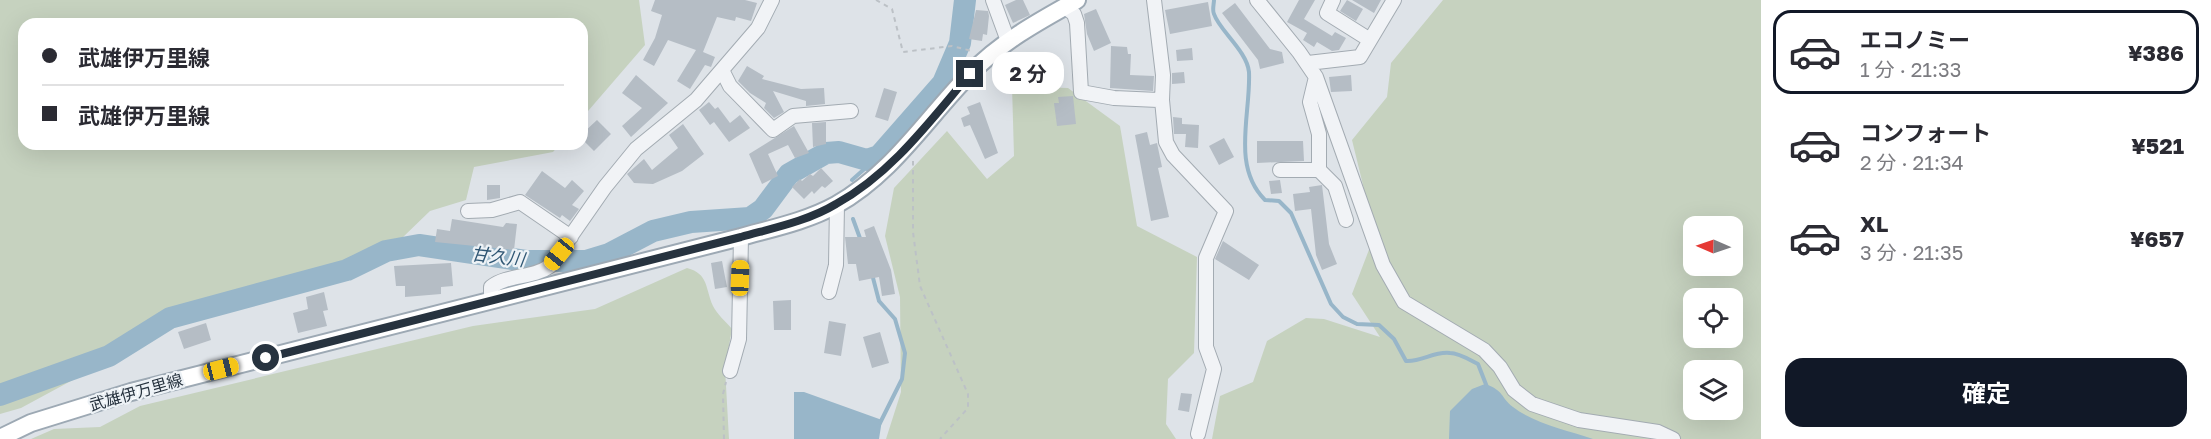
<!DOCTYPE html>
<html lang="ja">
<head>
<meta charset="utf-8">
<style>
	:root { --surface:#fff; --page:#f7f7f7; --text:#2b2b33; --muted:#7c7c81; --line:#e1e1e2; --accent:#111827 }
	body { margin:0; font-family:"Golos Text","Noto Sans JP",sans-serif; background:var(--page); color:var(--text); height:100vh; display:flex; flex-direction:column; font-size:22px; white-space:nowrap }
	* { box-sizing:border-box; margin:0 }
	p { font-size:20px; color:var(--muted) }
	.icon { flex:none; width:33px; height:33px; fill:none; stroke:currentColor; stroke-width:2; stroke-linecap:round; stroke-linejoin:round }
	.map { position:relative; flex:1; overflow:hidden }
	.panel { display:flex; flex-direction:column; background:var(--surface); width:450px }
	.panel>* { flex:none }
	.banner { position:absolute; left:18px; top:18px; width:570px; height:132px; border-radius:18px; box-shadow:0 6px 24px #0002; display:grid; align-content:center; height:132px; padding:0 24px; background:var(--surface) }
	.needle { width:39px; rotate:272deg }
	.fabs { position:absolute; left:1683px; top:216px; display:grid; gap:12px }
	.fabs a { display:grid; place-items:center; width:60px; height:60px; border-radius:12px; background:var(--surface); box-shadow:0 6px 24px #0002; font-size:30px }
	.end { position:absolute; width:27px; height:27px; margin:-14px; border:8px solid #27333f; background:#fff; box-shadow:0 0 0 3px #fff }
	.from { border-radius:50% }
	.bubble { position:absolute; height:42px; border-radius:18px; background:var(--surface); box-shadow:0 6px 24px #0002; font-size:20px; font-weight:700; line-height:42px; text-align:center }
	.car { position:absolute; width:18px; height:36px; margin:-18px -9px; border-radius:8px; box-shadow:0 0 4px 2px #0007; background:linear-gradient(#f5c518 24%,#345 0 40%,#f5c518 0 76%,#345 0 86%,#f5c518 0) }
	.banner b { display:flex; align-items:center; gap:21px; height:57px; font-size:22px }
	.banner b+b { border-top:2px solid var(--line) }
	.banner i { width:15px; height:15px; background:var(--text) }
	ul { padding:10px 0 0; list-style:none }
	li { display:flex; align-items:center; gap:18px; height:84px; margin:0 12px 9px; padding:0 12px; border:3px solid transparent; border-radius:18px }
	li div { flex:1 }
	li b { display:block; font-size:22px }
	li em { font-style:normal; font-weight:700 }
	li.on { border-color:var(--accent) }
	li>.icon { width:54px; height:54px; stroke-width:1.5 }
	.button { display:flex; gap:12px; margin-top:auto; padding:12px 24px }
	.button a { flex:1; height:69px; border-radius:18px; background:var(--accent); color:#fff; font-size:24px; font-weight:700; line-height:69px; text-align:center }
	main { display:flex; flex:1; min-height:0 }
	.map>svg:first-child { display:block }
</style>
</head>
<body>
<main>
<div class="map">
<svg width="1761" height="439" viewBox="0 0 1761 439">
	<rect width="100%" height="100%" fill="#dee3e8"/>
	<path fill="#c6d2bf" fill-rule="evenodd" d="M 0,0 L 639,0 L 645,45 L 582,118 L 582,24 L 24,24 L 24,144 L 560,144 L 553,152 L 474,167 L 466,200 L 430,211 L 372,267 L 178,323 L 21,408 L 0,414 Z
		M 1443,0 L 1761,0 L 1761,439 L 1212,439 L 1220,396 L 1253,382 L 1267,341 L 1306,318 L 1324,319 L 1380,337 L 1352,294 L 1375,234 L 1352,140 L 1387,97 L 1391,63 ZM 1694,226 L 1732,226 L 1732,266 L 1694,266 ZM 1694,298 L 1732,298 L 1732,338 L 1694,338 ZM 1694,370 L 1732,370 L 1732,410 L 1694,410 Z
		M 1012,86 L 1068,88 L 1120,126 L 1137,226 L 1197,257 L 1194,353 L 1168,379 L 1166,424 L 1176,439 L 886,439 L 901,392 L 900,297 L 885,236 L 894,188 L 947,131 L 987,179 L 1014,156 Z
		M 687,268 C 709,274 705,288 713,306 C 717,314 726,322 732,329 L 725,368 L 729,439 L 31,439 L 54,429 L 100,427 L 140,406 L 473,326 L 595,309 Z"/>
	<path fill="#98b6c9" d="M 1485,384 C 1505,391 1500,397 1513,407 C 1535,424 1567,430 1593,439 L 1449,439 L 1450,411 L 1472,389 Z
		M 794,392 L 804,392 L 882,420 L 879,439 L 794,439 Z"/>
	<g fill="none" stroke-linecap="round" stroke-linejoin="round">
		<path stroke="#98b6c9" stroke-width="4" d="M 1214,0 C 1214,4 1212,10 1214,14 C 1219,30 1247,51 1249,72 C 1251,114 1231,166 1265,200 L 1279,201 L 1291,213 L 1331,304 L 1343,317 L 1357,324 L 1379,325 L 1394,339 L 1406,361 C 1422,362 1434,351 1450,353 C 1459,353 1470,360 1478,364 L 1487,387
			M 852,180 L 879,156
			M 853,219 L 861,241
			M 872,274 L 879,301 L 895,319 L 905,353 L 902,379 L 880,423"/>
		<path stroke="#98b6c9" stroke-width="22" d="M 0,395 L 109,356 L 170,318 L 347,270 L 386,251 L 419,245 L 526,261 L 586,261 L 609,254 L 653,231 L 691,222 L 750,218 L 763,209 L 789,174 L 826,153 L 839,152 L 867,160 L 879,156 L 943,83 L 960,43 L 965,0"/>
	</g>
	<path fill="#b5bdc5" d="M 655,0 L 745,0 L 757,3 L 751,21 L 736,17 L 735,21 L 717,17 L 703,52 L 715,57 L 711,67 L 705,65 L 690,89 L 677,81 L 696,50 L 668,40 L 654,66 L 643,60 L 655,38 L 662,15 L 651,11 Z
		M 1016,0 L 1023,0 L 1030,15 L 1013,23 L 1005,5 Z
		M 1299,0 L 1315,0 L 1304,19 L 1332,36 L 1335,32 L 1346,38 L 1339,50 L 1332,51 L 1317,42 L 1314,47 L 1303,40 L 1307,33 L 1287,22 Z
		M 1347,0 L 1363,9 L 1356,21 L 1340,11 Z
		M 1352,0 L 1381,0 L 1374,13 Z
		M 1208,2 L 1212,26 L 1170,34 L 1165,10 Z
		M 1235,3 L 1270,49 L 1282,52 L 1284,63 L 1260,69 L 1258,60 L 1222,13 Z
		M 1096,9 L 1111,43 L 1094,51 L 1087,34 L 1084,14 Z
		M 976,10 L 988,11 L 989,16 L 987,35 L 983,34 L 982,41 L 969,39 Z
		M 1111,46 L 1127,47 L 1128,54 L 1131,54 L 1130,75 L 1154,76 L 1153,91 L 1110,88 Z
		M 1192,48 L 1193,60 L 1177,61 L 1176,50 Z
		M 747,66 L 764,76 L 762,79 L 801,89 L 824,88 L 825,104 L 806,106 L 806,101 L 773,91 L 784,112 L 774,118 L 764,108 L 766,103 L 750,93 L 738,81 Z
		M 1184,72 L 1185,83 L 1172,84 L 1172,73 Z
		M 636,75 L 668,103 L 631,137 L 622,126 L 642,108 L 622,93 Z
		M 1351,75 L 1352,91 L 1331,92 L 1329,77 Z
		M 884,88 L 897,92 L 888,121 L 875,117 Z
		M 1073,96 L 1076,124 L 1057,126 L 1054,103 L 1059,103 L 1058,97 Z
		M 709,102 L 715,109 L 718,107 L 730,123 L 740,115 L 750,128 L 729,142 L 714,122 L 710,125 L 699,110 Z
		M 980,102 L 998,153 L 985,159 L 970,125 L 964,127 L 961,118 L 970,114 L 967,107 Z
		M 1173,117 L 1182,118 L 1182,124 L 1199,125 L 1198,148 L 1185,147 L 1186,134 L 1174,134 Z
		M 597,120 L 611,134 L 594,151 L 582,139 L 582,134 Z
		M 826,122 L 826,144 L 813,147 L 812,123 Z
		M 683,124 L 704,154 L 682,171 L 653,184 L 634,183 L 627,174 L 644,159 L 652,170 L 678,148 L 669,135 Z
		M 794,126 L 809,153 L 795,158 L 788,145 L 768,154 L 778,176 L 762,184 L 749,154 Z
		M 1147,132 L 1150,145 L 1157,143 L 1162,167 L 1158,168 L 1169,217 L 1151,221 L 1135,135 Z
		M 1224,138 L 1234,157 L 1219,165 L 1209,146 Z
		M 1257,141 L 1303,141 L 1304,161 L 1257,163 Z
		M 821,168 L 833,181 L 825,188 L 822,186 L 814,194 L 812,191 L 804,199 L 792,187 L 800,179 L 802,181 L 810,174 L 813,176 Z
		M 542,171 L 565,188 L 572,180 L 584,191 L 572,205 L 579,209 L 570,221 L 562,215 L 560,218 L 525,195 Z
		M 1280,180 L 1282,193 L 1271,194 L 1269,181 Z
		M 487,185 L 500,185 L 500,198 L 487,200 Z
		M 1322,185 L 1329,244 L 1337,264 L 1322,270 L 1316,255 L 1311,209 L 1295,211 L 1293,194 L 1310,192 L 1309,187 Z
		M 452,219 L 503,227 L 506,223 L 517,224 L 514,250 L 435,242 L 437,229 L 450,231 Z
		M 874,226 L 891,270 L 895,294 L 882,296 L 879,277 L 859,281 L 856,264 L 848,264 L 845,237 L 866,237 L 864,230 Z
		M 1223,241 L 1259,265 L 1249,280 L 1215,259 Z
		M 722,261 L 727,287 L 715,289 L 711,263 Z
		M 451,263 L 453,286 L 441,287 L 441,294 L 405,297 L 405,286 L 396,286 L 394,266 Z
		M 324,292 L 328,310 L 323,311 L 327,326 L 298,333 L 293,313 L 308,309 L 306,297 Z
		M 791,300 L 791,330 L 774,330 L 773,301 Z
		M 829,321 L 846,324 L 841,356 L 824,353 Z
		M 206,323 L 211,340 L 184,349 L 178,332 Z
		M 880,332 L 889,363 L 872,368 L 863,337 Z
		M 1181,393 L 1192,394 L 1189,412 L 1178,410 Z"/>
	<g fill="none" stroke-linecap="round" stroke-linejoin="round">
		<defs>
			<path id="minor" d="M 993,0 L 1008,41
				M 1154,0 L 1163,75 L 1162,100 L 1166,142 L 1173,155 L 1226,211 L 1206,258 L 1206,347 L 1214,369 L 1198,434
				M 1257,0 L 1299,52 L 1316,77 L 1383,265 L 1404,302 L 1484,350 L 1500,367 L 1514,390 L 1532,404 L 1579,420 L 1658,432 L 1673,439
				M 1333,0 L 1327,13 L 1370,40
				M 1065,7 L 1074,14 L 1077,23 L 1081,92 L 1114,98 L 1158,100
				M 1308,63 L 1360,57 L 1394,0
				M 722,70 L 730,86 L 773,130 L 793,116 L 851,111
				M 1316,77 L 1310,102 L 1319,134 L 1319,170 L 1335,186 L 1346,220
				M 1280,170 L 1319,170
				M 468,211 L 492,210 L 520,202 L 571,237
				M 829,292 L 836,265 L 837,205
				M 491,301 L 491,287 C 508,274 532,279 550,266 L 605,187 L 636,149 L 696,100 L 758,28 L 772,0
				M 730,371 L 739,339 L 741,237"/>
			<path id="major" d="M 0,438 L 31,423 L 131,392 L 741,237 C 773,228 807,221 836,205 C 892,174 926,119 969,75 C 999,43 1039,21 1077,0"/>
		</defs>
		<use href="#minor" stroke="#a3abb2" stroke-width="16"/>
		<use href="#major" stroke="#9da9b4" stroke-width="20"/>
		<path stroke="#bcc1c6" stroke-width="2" stroke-dasharray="4.5 4.5" stroke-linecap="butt" d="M 876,0 L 892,9 L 903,52 L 952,46 L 972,51
			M 913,161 L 913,232 L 920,286 L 968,394 L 968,408 L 940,439
			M 724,439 L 723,394 L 726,382"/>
		<use href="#minor" stroke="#f1f3f6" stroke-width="14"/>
		<use href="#major" stroke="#fff" stroke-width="16"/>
	</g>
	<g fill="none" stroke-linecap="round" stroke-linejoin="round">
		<path stroke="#27333f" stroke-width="8" d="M 266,358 L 741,237 C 773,228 808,221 836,204 C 891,174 930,121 970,74"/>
	</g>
	<g text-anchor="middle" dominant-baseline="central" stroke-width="4.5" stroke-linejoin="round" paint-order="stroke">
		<g font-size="16" fill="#27333f" stroke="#edf2f6">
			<text transform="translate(136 392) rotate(-16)">武雄伊万里線</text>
		</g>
		<g font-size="18" font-style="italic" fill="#305774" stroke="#edf2f6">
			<text transform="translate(498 256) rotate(7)">甘久川</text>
		</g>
	</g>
</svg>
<div class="fabs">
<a><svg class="needle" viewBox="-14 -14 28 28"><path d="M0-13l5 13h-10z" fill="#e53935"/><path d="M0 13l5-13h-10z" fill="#7c7c81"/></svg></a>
<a><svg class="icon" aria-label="locate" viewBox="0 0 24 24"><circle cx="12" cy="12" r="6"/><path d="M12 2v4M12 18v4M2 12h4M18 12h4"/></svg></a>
<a><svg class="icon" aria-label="layers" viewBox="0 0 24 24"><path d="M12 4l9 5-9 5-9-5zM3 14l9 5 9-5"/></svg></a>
</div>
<i class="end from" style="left:266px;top:358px"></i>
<i class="end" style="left:970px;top:74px"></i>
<div class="bubble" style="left:992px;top:52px;width:72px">2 分</div>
<i class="car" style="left:559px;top:254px;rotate:219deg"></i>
<i class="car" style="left:740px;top:278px;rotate:2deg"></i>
<i class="car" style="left:221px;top:369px;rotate:76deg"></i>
<div class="banner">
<b><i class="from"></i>武雄伊万里線</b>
<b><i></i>武雄伊万里線</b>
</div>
</div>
<section class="panel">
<ul>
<li class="on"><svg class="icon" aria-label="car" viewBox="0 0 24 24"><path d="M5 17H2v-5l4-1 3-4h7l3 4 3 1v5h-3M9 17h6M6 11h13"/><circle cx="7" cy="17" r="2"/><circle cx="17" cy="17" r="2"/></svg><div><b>エコノミー</b><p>1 分 · 21:33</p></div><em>¥386</em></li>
<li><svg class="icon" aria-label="car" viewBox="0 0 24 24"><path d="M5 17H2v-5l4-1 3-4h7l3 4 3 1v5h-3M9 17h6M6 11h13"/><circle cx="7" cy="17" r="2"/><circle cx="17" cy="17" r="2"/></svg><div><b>コンフォート</b><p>2 分 · 21:34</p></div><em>¥521</em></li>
<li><svg class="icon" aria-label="car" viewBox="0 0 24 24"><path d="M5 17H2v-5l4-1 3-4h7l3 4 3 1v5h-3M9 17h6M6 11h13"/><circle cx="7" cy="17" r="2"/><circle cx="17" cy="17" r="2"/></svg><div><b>XL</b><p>3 分 · 21:35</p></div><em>¥657</em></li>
</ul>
<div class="button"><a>確定</a></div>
</section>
</main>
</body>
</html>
